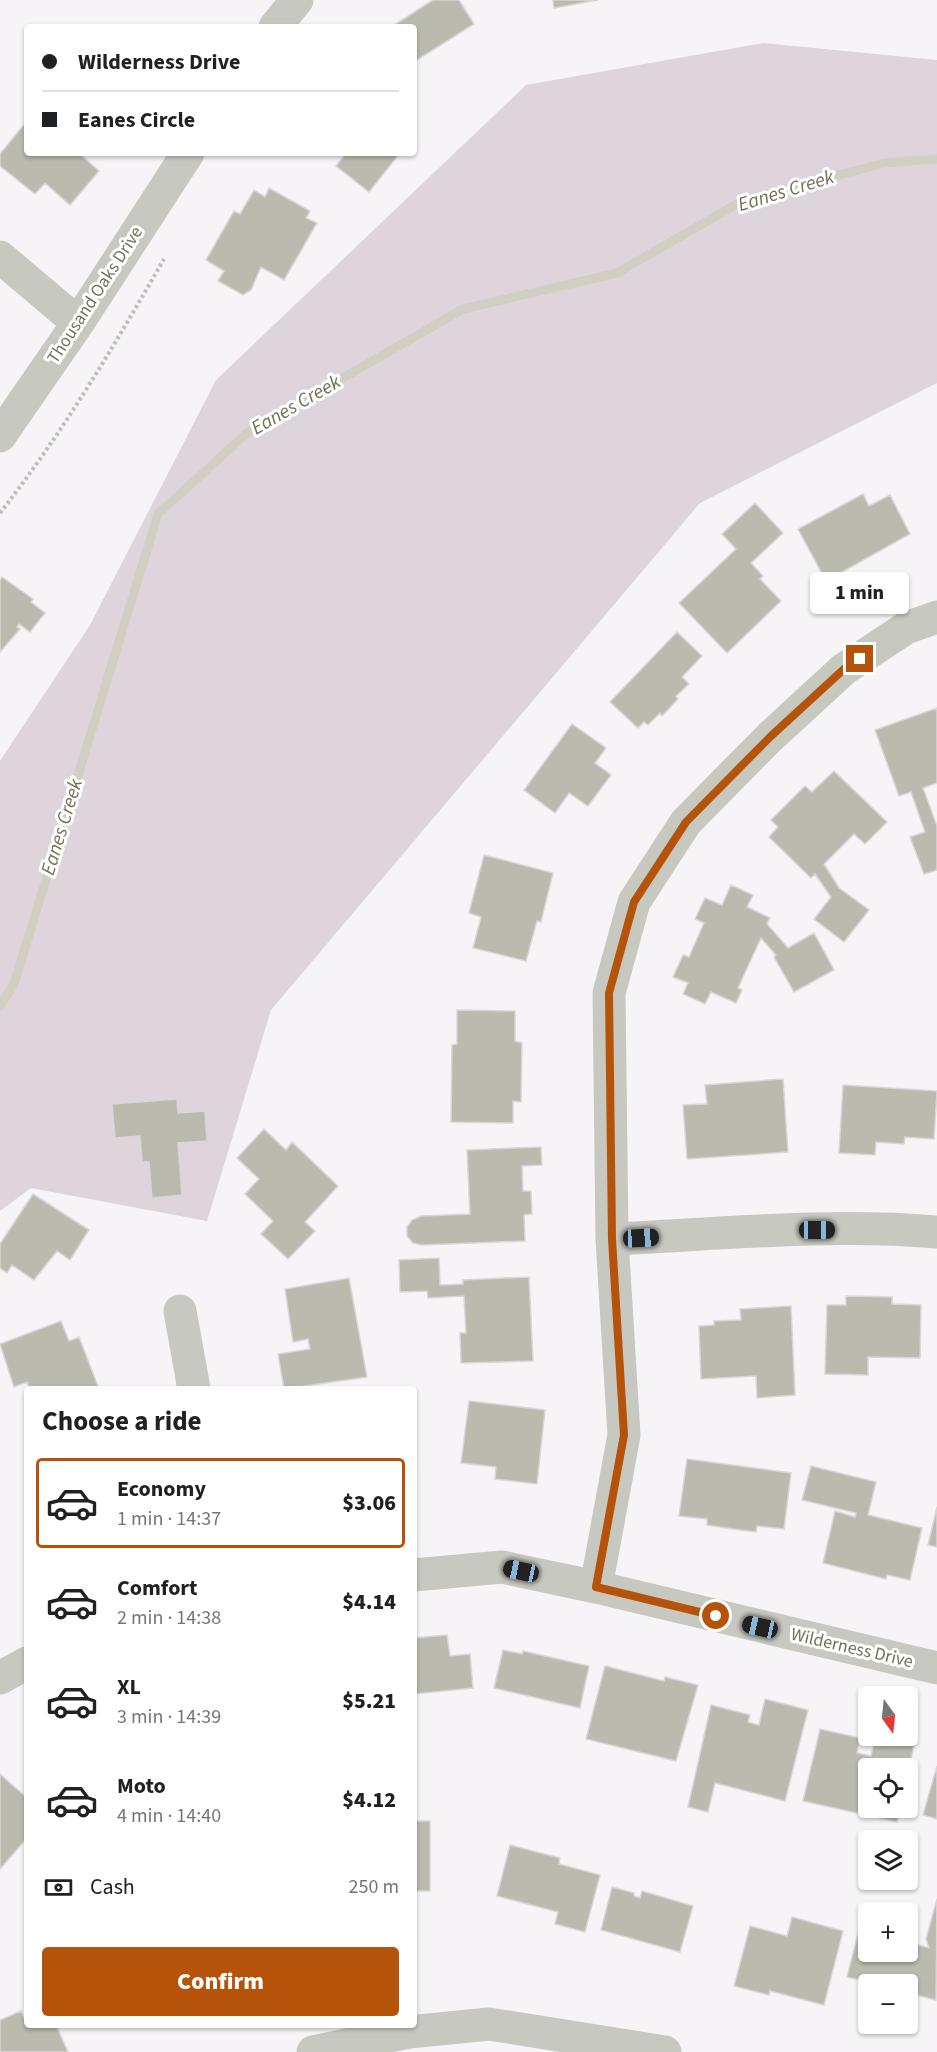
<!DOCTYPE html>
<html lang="en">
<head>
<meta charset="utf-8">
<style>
	:root { --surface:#fff; --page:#f2f2f2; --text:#202124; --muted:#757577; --line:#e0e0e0; --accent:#b45309 }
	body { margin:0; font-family:"Source Sans 3",sans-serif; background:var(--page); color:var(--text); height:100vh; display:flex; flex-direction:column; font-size:22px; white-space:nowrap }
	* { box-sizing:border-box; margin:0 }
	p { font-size:20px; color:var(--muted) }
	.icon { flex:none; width:33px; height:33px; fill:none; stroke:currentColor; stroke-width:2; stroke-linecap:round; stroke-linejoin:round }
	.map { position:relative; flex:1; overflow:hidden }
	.drawer { position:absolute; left:24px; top:1386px; width:393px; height:642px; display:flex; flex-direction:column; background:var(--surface); border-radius:6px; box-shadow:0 2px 4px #0004 }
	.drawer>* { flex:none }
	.top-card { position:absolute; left:24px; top:24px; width:393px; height:132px; border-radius:6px; box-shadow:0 2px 4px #0004; display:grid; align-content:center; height:132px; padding:0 18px; background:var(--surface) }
	.needle { width:39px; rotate:165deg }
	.tools { position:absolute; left:858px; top:1686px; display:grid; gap:12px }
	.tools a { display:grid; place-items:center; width:60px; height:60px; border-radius:6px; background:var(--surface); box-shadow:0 2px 4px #0004; font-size:30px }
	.end { position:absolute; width:27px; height:27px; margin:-14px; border:8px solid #b45309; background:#fff; box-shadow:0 0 0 3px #fff }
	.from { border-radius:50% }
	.bubble { position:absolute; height:42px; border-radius:6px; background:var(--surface); box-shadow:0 2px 4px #0004; font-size:20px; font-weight:800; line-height:42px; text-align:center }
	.car { position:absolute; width:18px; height:36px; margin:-18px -9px; border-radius:8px; box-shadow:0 0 4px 2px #0007; background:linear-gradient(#222 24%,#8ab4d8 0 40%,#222 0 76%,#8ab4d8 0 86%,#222 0) }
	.top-card b { display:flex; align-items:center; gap:21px; height:57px; font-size:22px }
	.top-card b+b { border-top:2px solid var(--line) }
	.top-card i { width:15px; height:15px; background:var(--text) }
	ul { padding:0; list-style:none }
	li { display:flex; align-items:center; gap:18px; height:90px; margin:0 12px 9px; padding:0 6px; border:3px solid transparent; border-radius:6px }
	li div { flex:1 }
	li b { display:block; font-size:22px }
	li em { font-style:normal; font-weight:800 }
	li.current { border-color:var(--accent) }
	li>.icon { width:54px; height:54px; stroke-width:1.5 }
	h2 { padding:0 18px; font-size:27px; line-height:72px }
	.pay { display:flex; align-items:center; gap:15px; height:66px; padding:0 18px; font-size:22px }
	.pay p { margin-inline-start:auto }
	.action { display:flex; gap:12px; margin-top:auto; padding:12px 18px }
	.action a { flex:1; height:69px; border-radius:6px; background:var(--accent); color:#fff; font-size:24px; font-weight:800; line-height:69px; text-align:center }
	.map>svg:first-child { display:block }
</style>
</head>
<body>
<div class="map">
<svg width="937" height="2052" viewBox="0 0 937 2052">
	<rect width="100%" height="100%" fill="#f6f4f7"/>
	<path fill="#ded5dc" d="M 763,43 L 937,60 L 937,383 L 700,503 L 271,1010 L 207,1221 L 31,1188 L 0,1211 L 0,761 L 90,625 L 216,380 L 526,85 Z"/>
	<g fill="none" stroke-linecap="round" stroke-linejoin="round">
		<path stroke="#d0cfc2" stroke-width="9" d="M 0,1006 L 14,984 L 158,514 L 247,433 L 463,309 L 617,273 L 742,201 L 884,163 L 937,159"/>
	</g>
	<path fill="#babaae" stroke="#d8d6d8" stroke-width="1.5" d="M 433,0 L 459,0 L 474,24 L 414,62 L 414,27 L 391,27 Z
		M 553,0 L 598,0 L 554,8 Z
		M 27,121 L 27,153 L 79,153 L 99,171 L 70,205 L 45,183 L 35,194 L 0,166 L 0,154 Z
		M 346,153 L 400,153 L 369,192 L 336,166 Z
		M 269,188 L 310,211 L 306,218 L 317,223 L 284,280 L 261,267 L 251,290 L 243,295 L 218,281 L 224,271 L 206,260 L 234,211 L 240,214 L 254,190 L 265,197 Z
		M 863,494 L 869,506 L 890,495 L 910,534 L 826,581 L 798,529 Z
		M 755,503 L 783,533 L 751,563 L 763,576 L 760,579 L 781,601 L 727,653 L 679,603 L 736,549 L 722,534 Z
		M 2,577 L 33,599 L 31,602 L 45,613 L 30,632 L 19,624 L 17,627 L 20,629 L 0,652 L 0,580 Z
		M 677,632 L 702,656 L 682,677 L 689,684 L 676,696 L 678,699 L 662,716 L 660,713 L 648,725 L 644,722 L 638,728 L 610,702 Z
		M 937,708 L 937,783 L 923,788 L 937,826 L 937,870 L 924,874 L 910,837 L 925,832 L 911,792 L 899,796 L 875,730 Z
		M 572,724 L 606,748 L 595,763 L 611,775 L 588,806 L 569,793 L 555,813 L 524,790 Z
		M 834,771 L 887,822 L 865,844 L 854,834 L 824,864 L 839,888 L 869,910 L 844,942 L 814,919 L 831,897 L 815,874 L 811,878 L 769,837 L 778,827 L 771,820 L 805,786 L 812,792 Z
		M 484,855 L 553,873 L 541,922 L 537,921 L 526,961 L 473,948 L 481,917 L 469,913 Z
		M 731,885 L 753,895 L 747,907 L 770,918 L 767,924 L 788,948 L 814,933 L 834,970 L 794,992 L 774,957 L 776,955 L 761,938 L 738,988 L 742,990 L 736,1003 L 711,992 L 705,1004 L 683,994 L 688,983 L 673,977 L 683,955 L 689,957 L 704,923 L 695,919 L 705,898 L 722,905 Z
		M 457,1010 L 515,1011 L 515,1041 L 522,1043 L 521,1102 L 513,1101 L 513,1123 L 451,1122 L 452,1045 L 457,1044 Z
		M 783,1079 L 788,1152 L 687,1159 L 683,1105 L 707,1104 L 705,1085 Z
		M 843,1085 L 937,1091 L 934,1139 L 905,1137 L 904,1144 L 876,1142 L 875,1155 L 839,1153 Z
		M 177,1099 L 178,1113 L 205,1111 L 207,1141 L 178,1143 L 182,1195 L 152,1198 L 149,1162 L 142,1162 L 140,1136 L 115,1138 L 112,1104 Z
		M 264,1129 L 286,1150 L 292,1142 L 338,1186 L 305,1222 L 315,1231 L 288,1259 L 261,1234 L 273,1221 L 245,1194 L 259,1179 L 237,1158 Z
		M 541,1147 L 542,1165 L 522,1166 L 523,1191 L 531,1191 L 532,1214 L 524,1215 L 525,1241 L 422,1245 L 413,1243 L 407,1236 L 407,1227 L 412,1220 L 421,1216 L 470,1214 L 467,1150 Z
		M 33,1194 L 89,1230 L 70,1260 L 57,1251 L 34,1280 L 12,1265 L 7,1273 L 0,1268 L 0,1244 Z
		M 439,1258 L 440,1285 L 463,1284 L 463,1280 L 529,1277 L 533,1361 L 461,1363 L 460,1333 L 466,1333 L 464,1296 L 428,1298 L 427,1291 L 400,1292 L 399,1260 Z
		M 349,1278 L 367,1377 L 284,1389 L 278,1354 L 310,1349 L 308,1339 L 293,1342 L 285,1289 Z
		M 846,1296 L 892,1297 L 892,1304 L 921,1305 L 920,1358 L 868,1357 L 868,1375 L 825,1374 L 827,1305 L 846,1305 Z
		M 791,1306 L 795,1395 L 757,1398 L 756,1376 L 701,1379 L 699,1326 L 714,1325 L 714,1321 L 741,1320 L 740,1309 Z
		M 61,1321 L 69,1341 L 79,1337 L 99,1389 L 29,1389 L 27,1382 L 14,1387 L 0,1344 Z
		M 469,1401 L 545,1410 L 537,1484 L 495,1479 L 496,1467 L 461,1463 Z
		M 687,1459 L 791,1473 L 784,1529 L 757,1526 L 756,1532 L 733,1529 L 707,1525 L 707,1519 L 679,1516 Z
		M 811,1466 L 876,1482 L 868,1515 L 922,1528 L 910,1580 L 887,1575 L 886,1579 L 823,1563 L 835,1511 L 855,1517 L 856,1513 L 802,1500 Z
		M 937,1507 L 937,1547 L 928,1545 Z
		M 447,1635 L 450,1656 L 470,1654 L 473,1688 L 414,1694 L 414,1638 Z
		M 503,1650 L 522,1654 L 523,1651 L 589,1666 L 580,1708 L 494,1688 Z
		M 605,1666 L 664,1681 L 665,1677 L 698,1685 L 676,1761 L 586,1739 Z
		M 765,1699 L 808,1710 L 785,1801 L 715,1783 L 708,1812 L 688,1807 L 711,1705 L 750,1715 L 748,1722 L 759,1725 Z
		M 820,1729 L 860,1738 L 857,1753 L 871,1756 L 876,1736 L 896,1736 L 915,1740 L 908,1774 L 908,1768 L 868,1768 L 868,1808 L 900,1808 L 897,1822 L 803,1801 Z
		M 937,1766 L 937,1819 L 923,1815 Z
		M 0,1774 L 27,1798 L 27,1838 L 0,1869 Z
		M 414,1821 L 430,1821 L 430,1891 L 414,1891 Z
		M 510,1845 L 560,1858 L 559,1864 L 600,1875 L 585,1932 L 555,1924 L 558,1912 L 497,1896 Z
		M 612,1887 L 634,1893 L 634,1896 L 640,1898 L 642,1891 L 693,1906 L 680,1952 L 601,1930 Z
		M 937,1899 L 936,2000 L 908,1993 L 908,1984 L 876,1984 L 847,1977 L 860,1926 L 868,1928 L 868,1952 L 908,1952 L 908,1942 L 929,1948 L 926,1939 Z
		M 792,1917 L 843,1931 L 824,2005 L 770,1991 L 769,1995 L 734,1986 L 750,1926 L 787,1936 Z
		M 21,2011 L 24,2018 L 27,2016 L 27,2025 L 56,2025 L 68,2052 L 0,2052 L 0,2020 Z"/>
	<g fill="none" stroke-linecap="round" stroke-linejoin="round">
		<path stroke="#bdbeb8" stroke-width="4" stroke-dasharray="3 3" stroke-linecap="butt" d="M 0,513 C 62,434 114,346 164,259"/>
		<path stroke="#c7c8c0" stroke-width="33" d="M 275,27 L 297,0
			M 0,257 L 78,323
			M 0,436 L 78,323 L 188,153
			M 612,1239 C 720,1234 829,1223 937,1232
			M 180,1311 L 194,1389
			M 414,1575 L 502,1567 L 596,1587 L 937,1668
			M 596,1587 L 624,1435 L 612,1239 L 609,993 L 634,902 L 686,822 L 770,737 L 844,669 L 906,628 L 937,617
			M 0,1678 L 27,1663
			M 313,2052 L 409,2032 L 489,2024 L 665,2052"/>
	</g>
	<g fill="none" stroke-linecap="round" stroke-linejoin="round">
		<path stroke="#b45309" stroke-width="8" d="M 716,1616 L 596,1587 L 624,1435 L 612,1239 L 609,993 L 634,902 L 686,822 L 770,737 L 844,669 L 860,659"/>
	</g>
	<g text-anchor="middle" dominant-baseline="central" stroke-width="6" stroke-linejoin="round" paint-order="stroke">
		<g font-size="18" fill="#707459" stroke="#fff">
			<text transform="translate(95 295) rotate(-57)">Thousand Oaks Drive</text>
			<text transform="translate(852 1648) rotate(13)">Wilderness Drive</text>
		</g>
		<g font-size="20" font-style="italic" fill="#737258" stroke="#fff">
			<text transform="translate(786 191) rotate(-17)">Eanes Creek</text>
			<text transform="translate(296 405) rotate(-30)">Eanes Creek</text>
			<text transform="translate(62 827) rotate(-73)">Eanes Creek</text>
		</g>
	</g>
</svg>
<div class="tools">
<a><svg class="needle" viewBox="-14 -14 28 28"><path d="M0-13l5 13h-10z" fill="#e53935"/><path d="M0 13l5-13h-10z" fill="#757577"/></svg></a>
<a><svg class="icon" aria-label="locate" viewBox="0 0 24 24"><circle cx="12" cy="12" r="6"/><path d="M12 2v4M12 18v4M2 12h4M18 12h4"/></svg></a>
<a><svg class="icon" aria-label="layers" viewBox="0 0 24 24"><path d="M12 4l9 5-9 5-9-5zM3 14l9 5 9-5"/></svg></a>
<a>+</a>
<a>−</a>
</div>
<i class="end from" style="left:716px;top:1616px"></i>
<i class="end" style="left:860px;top:659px"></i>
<div class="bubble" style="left:810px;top:572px;width:99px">1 min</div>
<i class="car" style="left:817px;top:1230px;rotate:90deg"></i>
<i class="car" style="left:641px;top:1238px;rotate:87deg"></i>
<i class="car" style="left:521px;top:1571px;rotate:282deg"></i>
<i class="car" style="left:760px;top:1627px;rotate:283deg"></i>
<div class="top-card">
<b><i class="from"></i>Wilderness Drive</b>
<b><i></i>Eanes Circle</b>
</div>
<section class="drawer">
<h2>Choose a ride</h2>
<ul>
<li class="current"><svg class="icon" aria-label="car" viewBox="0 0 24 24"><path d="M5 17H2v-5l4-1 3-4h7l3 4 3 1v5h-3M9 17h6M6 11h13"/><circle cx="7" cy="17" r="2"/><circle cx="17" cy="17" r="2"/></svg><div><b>Economy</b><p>1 min · 14:37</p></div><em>$3.06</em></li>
<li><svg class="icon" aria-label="car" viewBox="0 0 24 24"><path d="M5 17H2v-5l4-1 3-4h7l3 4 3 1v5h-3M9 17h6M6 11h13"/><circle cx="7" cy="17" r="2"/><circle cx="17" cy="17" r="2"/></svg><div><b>Comfort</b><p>2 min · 14:38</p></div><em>$4.14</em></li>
<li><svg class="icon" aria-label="car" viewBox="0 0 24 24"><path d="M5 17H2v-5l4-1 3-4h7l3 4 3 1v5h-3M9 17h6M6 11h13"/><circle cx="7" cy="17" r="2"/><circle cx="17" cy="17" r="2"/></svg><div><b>XL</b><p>3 min · 14:39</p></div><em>$5.21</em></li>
<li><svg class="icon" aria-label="car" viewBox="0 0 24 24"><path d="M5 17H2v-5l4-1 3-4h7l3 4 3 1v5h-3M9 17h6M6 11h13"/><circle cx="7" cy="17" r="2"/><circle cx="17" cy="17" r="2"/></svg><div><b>Moto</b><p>4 min · 14:40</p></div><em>$4.12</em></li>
</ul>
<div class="pay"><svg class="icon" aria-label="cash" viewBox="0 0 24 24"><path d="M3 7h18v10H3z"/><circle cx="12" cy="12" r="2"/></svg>Cash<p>250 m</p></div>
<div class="action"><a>Confirm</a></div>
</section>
</div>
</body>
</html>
